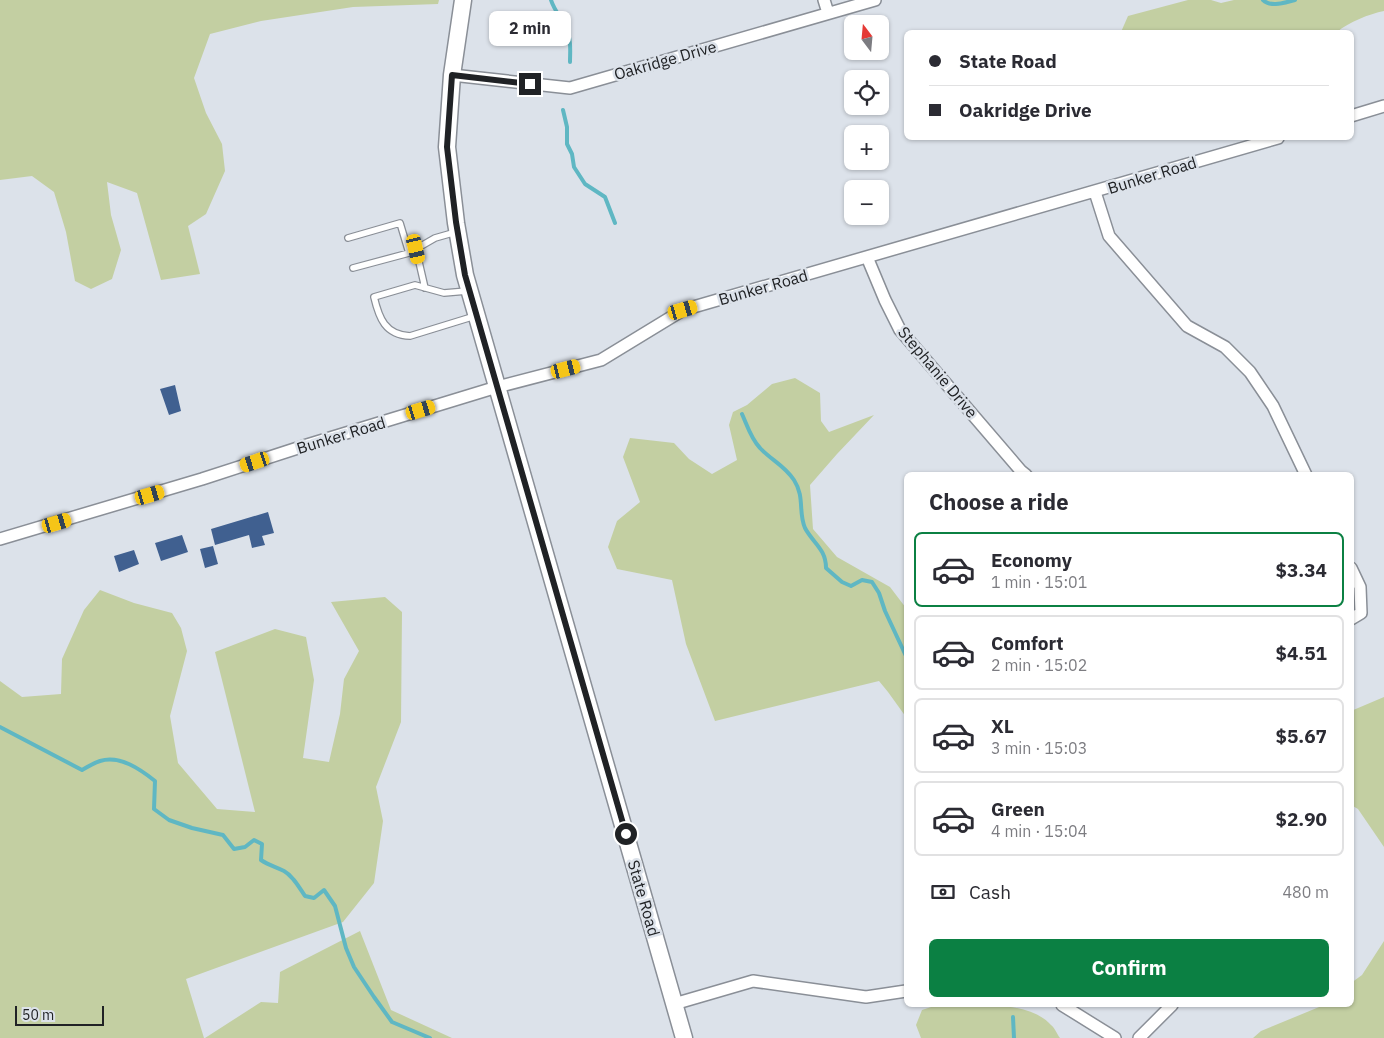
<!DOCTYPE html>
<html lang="en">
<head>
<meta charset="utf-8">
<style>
	:root { --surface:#fff; --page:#f7f7f7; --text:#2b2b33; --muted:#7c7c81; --line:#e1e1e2; --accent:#0b8043 }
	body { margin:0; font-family:"IBM Plex Sans",sans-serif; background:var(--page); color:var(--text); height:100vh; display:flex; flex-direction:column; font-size:19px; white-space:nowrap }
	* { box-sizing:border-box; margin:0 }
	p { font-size:16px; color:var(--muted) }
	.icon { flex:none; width:28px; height:28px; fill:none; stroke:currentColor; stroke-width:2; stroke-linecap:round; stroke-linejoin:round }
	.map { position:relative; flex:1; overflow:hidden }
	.panel { position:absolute; left:904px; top:472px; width:450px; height:535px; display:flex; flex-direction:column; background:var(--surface); border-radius:8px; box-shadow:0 1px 4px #0004 }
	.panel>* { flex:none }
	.top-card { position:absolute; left:904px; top:30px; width:450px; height:110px; border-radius:8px; box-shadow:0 1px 4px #0004; display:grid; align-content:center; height:110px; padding:0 25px; background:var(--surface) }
	.needle { width:32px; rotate:344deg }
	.fabs { position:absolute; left:844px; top:15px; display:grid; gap:10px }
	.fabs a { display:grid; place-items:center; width:45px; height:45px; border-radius:8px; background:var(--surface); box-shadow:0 1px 4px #0004; font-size:25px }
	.scale { position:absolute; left:15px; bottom:12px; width:89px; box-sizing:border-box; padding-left:5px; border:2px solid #202225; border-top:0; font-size:14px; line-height:18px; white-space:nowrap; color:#202225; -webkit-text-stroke:4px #dce2ea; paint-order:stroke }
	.end { position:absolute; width:22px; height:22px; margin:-11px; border:6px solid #202225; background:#fff; box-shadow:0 0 0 2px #fff }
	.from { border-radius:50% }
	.bubble { position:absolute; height:35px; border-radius:8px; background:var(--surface); box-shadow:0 1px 4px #0004; font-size:16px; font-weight:700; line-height:35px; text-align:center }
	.car { position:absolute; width:15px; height:30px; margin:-15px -8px; border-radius:6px; box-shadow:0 0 4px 1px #0007; background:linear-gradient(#f5c518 24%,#345 0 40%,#f5c518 0 76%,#345 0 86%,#f5c518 0) }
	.top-card b { display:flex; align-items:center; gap:18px; height:48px; font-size:19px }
	.top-card b+b { border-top:1px solid var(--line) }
	.top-card i { width:12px; height:12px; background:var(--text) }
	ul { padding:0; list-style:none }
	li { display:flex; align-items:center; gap:15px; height:75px; margin:0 10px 8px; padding:0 15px; border:2px solid var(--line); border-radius:8px }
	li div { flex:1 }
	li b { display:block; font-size:19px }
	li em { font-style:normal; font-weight:700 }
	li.active { border-color:var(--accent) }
	li>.icon { width:45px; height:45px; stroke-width:1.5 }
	h2 { padding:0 25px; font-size:22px; line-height:60px }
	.pay { display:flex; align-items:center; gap:12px; height:55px; padding:0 25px; font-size:19px }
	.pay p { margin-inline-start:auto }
	.button { display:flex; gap:10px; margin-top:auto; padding:10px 25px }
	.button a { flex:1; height:58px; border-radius:8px; background:var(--accent); color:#fff; font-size:20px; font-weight:700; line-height:58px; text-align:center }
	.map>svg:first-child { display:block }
</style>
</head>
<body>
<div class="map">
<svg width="1384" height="1038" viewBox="0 0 1384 1038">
	<rect width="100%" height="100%" fill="#dce2ea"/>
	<path fill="#c3cfa2" d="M 0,0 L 439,0 L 438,4 L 353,7 L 261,21 L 210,34 L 194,78 L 206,113 L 222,144 L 225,171 L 206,214 L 188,226 L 200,274 L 161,280 L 137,193 L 107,182 L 111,215 L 121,250 L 112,279 L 91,289 L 75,281 L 66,232 L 54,192 L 32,176 L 0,180 Z
		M 1188,0 L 1211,0 L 1221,3 L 1234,0 L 1384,0 L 1384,11 C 1369,14 1349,22 1337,32 L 1121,32 L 1128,16 Z
		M 795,378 L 820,393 L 821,421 L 829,432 L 874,415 L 837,454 L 810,485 L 813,529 L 837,557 L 890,587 L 906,608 L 906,717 L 888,692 L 879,681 L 715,721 L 686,644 L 672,580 L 617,569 L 608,547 L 617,521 L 640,502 L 623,457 L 630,438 L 674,443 L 689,459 L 712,474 L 737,460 L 729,425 L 733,412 L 747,405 L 772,384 Z
		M 100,590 L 134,603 L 172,613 L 181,628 L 187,651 L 170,716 L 178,763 L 217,809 L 255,812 L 215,652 L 275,629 L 306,637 L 314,680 L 303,758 L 329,762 L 340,714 L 344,679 L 359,651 L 331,602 L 385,597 L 402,612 L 401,722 L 376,787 L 383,821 L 374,883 L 343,922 L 186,979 L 204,1038 L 0,1038 L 0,681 L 22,697 L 61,694 L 62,659 L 84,610 Z
		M 1384,697 L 1384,847 L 1358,809 L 1351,805 L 1351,711 Z
		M 360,931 L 391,1010 L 452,1038 L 205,1038 L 261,1002 L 278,1003 L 280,972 Z
		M 1384,941 L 1384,1038 L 1253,1038 L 1261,1031 L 1324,1005 L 1351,1005 L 1351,983 L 1362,975 Z
		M 937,1005 C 969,1005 1028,999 1051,1025 C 1055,1028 1057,1034 1060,1038 L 921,1038 L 916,1025 L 922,1010 Z"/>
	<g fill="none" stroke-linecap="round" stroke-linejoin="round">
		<path stroke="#5fb7c3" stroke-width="4" d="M 551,0 C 555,13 566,23 569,37 C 571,45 570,53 570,62
			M 1263,0 C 1271,8 1286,2 1295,0
			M 563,110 L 567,127 L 567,144 L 572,154 L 574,167 L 585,184 L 605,197 L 615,223
			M 742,414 C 747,425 751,439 760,448 C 771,460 784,465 794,480 C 805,497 798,512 805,528 C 813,543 826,549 826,568 L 842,582 L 851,586 L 862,580 L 872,582 L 879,593 L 885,611 L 906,656
			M 0,727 L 82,770 C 87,767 94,763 100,761 C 120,755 140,769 155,781 L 154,809 L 169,820 L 192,828 L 223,835 L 234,849 L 245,847 L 254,840 L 262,844 L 261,860 C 268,865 276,867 284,871 C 293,876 299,887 305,896 L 314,898 L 324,890 L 335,906 L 346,948 L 354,967 L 374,997 L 392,1022 L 430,1038
			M 1013,1017 L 1014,1038"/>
	</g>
	<path fill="#406090" d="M 175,385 L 181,411 L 169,415 L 160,389 Z
		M 268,512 L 274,533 L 262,536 L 265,545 L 252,548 L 249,535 L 215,545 L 211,529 Z
		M 182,535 L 188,552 L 161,561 L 155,543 Z
		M 213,546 L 218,564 L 205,568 L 200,549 Z
		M 134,550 L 139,564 L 119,572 L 114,556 Z"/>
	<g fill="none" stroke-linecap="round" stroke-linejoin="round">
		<defs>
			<path id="service" d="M 348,238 L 400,223 L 409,253
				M 416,249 L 425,288
				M 353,268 L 409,253 L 435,238 L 456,232
				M 467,291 L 444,293 L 415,285 L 374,297 C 379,318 385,335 410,336 L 475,316"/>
			<path id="minor" d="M 824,0 L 828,13
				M 452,75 L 570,88 L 875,0
				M 1351,116 L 1384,106
				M 1095,192 L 1109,236 L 1187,326 L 1225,347 L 1250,372 L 1273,406 L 1306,475
				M 867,257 L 885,300 L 900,330 L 1021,471 L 1026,475
				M 0,539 L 202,479 L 307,445 L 497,387 L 601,360 L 683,310 L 1278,138
				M 1351,568 L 1360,587 L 1361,613 L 1351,619
				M 674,1004 L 753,981 L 866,997 L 906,991
				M 1062,1005 L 1115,1038
				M 1139,1038 L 1172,1005"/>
			<path id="secondary" d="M 463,0 L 452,75 L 447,147 L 456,223 L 465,275 L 684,1038"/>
		</defs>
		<use href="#service" stroke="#8a8f97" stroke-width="8"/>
		<use href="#minor" stroke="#8a8f97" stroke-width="14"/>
		<use href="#secondary" stroke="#8a8f97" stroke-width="19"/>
		<use href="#service" stroke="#fff" stroke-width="5.5"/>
		<use href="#minor" stroke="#fff" stroke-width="11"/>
		<use href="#secondary" stroke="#fff" stroke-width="16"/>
	</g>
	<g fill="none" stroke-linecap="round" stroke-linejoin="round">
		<path stroke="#202225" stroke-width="6" d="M 530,84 L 452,75 L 447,147 L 456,222 L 465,275 L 626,834"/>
	</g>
	<g text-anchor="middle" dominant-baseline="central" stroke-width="5" stroke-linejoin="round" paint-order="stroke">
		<g font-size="16" fill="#202225" stroke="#dce2ea">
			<text transform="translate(665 60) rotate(-16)">Oakridge Drive</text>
			<text transform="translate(1152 175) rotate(-17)">Bunker Road</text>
			<text transform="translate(763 287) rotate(-16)">Bunker Road</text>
			<text transform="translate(938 372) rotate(50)">Stephanie Drive</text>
			<text transform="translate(341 435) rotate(-17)">Bunker Road</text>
			<text transform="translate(644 898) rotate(74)">State Road</text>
		</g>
	</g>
</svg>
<div class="fabs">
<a><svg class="needle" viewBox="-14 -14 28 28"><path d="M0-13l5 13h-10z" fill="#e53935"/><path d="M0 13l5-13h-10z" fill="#7c7c81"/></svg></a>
<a><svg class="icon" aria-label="locate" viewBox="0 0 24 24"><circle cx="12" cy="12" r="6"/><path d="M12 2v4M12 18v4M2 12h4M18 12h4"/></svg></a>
<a>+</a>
<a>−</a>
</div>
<div class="scale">50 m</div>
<i class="end from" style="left:626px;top:834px"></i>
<i class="end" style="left:530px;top:84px"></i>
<div class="bubble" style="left:489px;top:11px;width:82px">2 min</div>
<i class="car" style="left:416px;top:249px;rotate:167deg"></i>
<i class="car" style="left:683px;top:310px;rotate:74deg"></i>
<i class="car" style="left:566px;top:369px;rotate:76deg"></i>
<i class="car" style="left:421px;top:410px;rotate:73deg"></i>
<i class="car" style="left:255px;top:462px;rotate:252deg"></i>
<i class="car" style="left:150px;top:495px;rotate:74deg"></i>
<i class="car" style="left:57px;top:523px;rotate:74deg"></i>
<div class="top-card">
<b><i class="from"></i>State Road</b>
<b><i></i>Oakridge Drive</b>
</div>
<section class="panel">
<h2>Choose a ride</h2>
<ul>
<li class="active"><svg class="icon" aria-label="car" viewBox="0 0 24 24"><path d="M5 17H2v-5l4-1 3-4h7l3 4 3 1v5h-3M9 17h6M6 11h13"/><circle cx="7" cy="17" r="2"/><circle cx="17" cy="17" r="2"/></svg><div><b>Economy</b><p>1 min · 15:01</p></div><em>$3.34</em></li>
<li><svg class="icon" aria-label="car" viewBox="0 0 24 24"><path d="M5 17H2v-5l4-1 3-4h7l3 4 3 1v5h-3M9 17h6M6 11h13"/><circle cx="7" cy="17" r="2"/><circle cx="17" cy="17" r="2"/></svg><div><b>Comfort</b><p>2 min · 15:02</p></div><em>$4.51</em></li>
<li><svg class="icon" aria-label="car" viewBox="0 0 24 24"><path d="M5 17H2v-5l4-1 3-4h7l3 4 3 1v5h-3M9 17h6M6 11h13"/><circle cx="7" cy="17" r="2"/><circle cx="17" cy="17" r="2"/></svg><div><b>XL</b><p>3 min · 15:03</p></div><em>$5.67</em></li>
<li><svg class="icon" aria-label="car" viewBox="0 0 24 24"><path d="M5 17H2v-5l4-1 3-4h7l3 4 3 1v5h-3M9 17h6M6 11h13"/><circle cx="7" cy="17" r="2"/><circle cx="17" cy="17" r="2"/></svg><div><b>Green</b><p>4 min · 15:04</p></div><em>$2.90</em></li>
</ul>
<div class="pay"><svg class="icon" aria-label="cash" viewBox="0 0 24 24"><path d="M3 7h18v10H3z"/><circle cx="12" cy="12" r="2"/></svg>Cash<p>480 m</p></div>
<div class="button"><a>Confirm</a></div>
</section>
</div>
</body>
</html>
